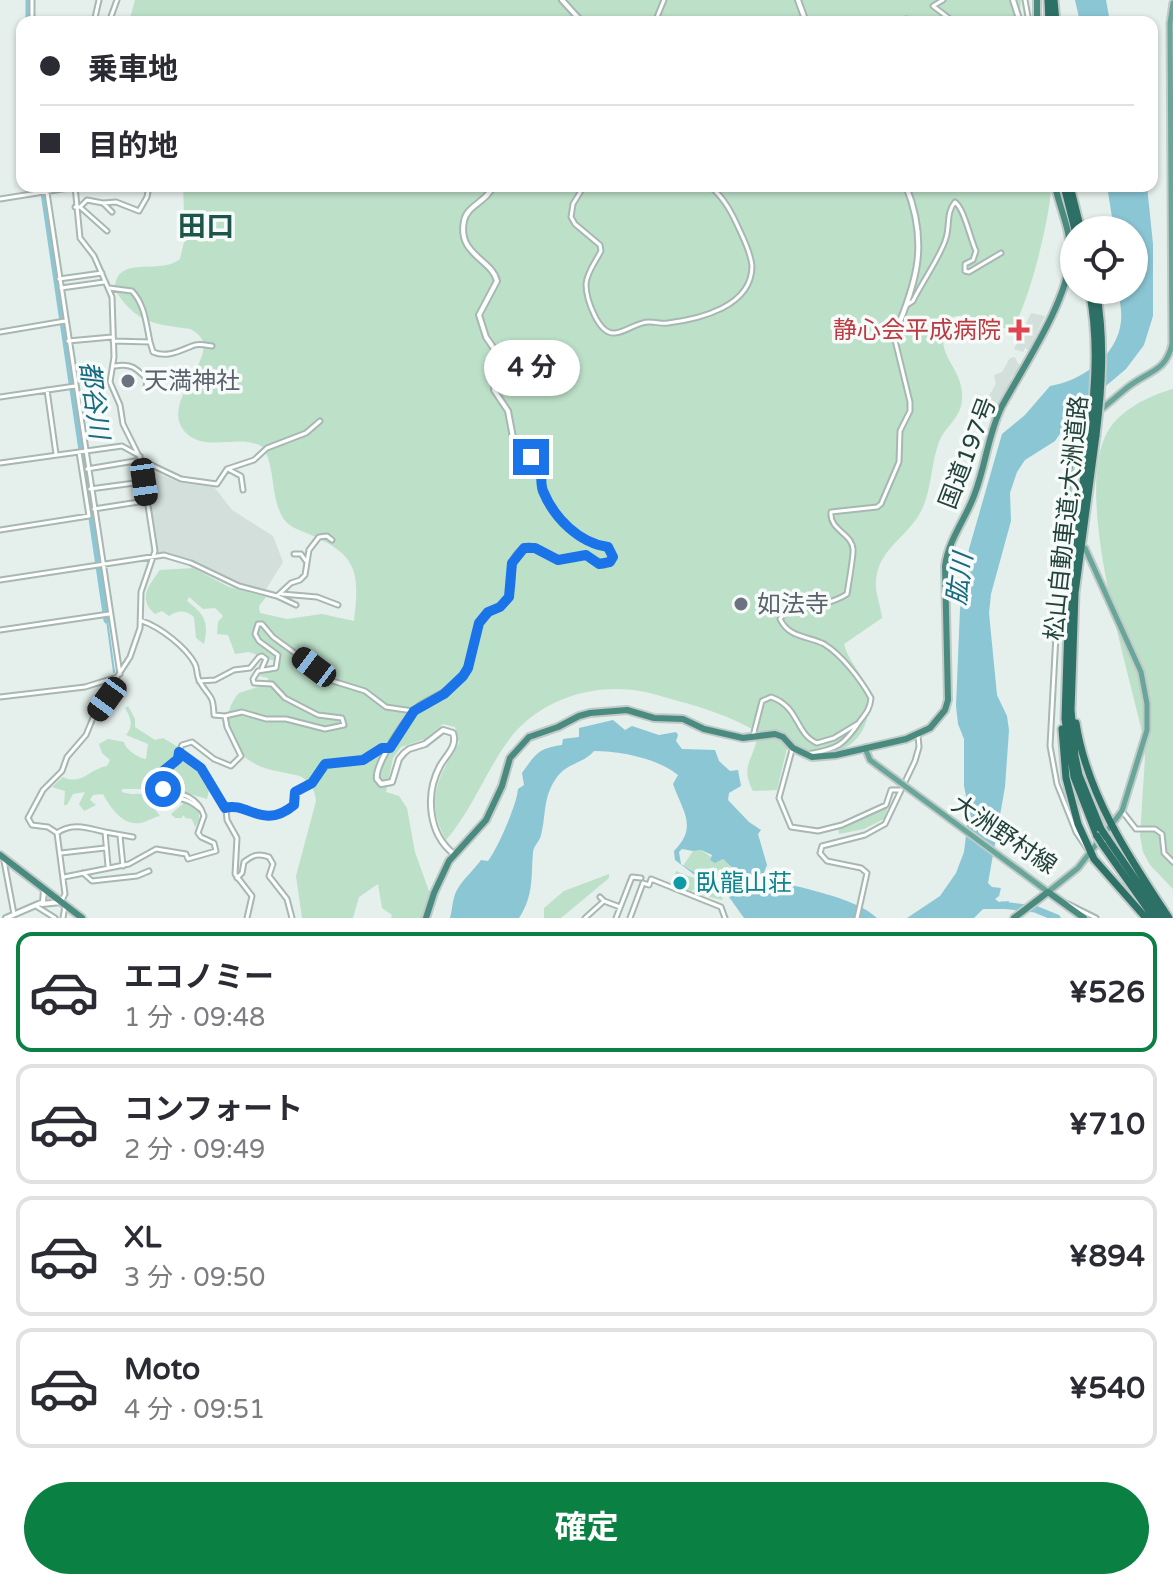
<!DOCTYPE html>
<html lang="ja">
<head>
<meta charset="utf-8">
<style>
	:root { --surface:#fff; --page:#f2f2f3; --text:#2b2b33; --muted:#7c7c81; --line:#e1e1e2; --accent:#0b8043 }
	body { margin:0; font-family:"Varela Round","Noto Sans JP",sans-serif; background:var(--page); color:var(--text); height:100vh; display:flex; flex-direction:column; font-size:30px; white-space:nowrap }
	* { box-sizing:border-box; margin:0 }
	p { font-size:26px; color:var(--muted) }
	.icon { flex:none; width:44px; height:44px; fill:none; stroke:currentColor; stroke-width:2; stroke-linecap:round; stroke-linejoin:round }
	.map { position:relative; height:918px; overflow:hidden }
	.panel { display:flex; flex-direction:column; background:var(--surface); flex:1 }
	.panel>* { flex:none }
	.banner { position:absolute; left:16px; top:16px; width:1142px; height:176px; border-radius:16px; box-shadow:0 2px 6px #0004; display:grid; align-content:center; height:176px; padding:0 24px; background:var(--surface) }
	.buttons { position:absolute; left:1060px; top:216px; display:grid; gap:16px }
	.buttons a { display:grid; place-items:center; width:88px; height:88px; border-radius:50%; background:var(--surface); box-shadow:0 2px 6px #0004; font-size:40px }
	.end { position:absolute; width:36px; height:36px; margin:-18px; border:10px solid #1a73e8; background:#fff; box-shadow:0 0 0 4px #fff }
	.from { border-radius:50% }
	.bubble { position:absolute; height:56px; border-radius:28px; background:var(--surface); box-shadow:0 2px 6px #0004; font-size:26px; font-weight:700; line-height:56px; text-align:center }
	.car { position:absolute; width:24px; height:48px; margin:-24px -12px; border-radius:10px; box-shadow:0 0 6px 2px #0007; background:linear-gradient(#222 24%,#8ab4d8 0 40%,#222 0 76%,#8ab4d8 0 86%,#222 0) }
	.banner b { display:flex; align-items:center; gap:28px; height:76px; font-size:30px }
	.banner b+b { border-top:2px solid var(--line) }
	.banner i { width:20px; height:20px; background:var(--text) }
	ul { padding:14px 0 0; list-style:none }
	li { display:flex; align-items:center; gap:24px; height:120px; margin:0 16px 12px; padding:0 8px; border:4px solid var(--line); border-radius:16px }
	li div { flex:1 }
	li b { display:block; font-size:30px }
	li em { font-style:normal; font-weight:700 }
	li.current { border-color:var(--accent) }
	li>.icon { width:72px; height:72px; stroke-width:1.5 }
	.action { display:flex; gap:16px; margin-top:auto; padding:16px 24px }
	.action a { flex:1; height:92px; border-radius:48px; background:var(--accent); color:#fff; font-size:32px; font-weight:700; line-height:92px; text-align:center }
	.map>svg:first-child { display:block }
</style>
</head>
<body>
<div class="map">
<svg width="1173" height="918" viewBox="0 0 1173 918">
	<rect width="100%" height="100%" fill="#e5efeb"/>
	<path fill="#d3dfda" d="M 1031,313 L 1045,316 L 1029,350 L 1025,348 L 1023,352 L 1014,349 Z
		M 1015,357 L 1018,364 L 1023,364 L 1012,377 L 1002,402 L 998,407 L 993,403 L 988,404 L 987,399 L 996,384 L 994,375 L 1002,372 L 1010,358 Z
		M 144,467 L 180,483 L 214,487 L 232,510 L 273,536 L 283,562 L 265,591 L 240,585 L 170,554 L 156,552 Z"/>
	<path fill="#bde0c9" d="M 135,0 L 1021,0 L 1019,22 L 129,22 Z
		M 183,186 L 1051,186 C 1051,214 1029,304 1013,327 C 992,333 975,310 953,317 C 924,355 970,366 961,406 C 957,421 944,428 939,442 C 931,463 932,486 923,507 C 911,536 877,548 876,582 C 875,594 881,606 882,618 L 844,644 C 848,661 862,673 867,689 C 876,728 851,758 812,755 C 804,754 795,750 787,748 L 777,790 L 753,791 C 741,768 751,762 757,740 L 765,737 C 742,721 713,711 686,703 C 669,699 651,692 633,690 C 586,684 535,703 508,741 C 485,773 472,810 446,840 C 425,801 437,778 459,743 L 455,727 L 443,724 L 425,739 L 401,747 L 393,758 L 386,792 L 399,796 L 407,808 L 415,852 L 430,894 L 423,918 L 391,918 L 392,915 L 382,908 L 378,884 L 359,897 L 353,918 L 302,918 L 296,876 L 316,801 C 315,789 310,782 300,776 C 285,772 265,771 252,762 C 227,748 219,715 239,693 L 261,686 L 274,686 L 268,684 L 268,678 L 259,676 L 262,672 L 276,668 L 278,662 L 249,652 L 235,654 L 228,635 L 217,634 L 218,622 L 223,616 L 215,608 L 203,609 L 189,597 L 187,601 C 205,615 209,622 204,644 L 196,638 L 194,617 C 185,610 179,610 169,616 L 162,611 L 155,614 C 137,599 149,585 160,570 L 193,568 L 229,587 L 266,597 L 259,606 L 260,613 L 287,619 L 322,614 L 354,621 C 360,570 357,555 309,534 C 299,530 289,527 283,518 C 270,496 276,469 263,447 C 239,433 207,453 186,433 C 154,400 234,349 190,329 C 154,324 136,323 115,290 C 115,253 160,276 180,259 L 185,238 Z
		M 1173,389 L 1173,889 L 1150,865 L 1143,852 L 1140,836 L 1145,758 L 1143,736 C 1128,666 1072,492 1108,431 C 1120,410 1150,395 1173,389 Z
		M 128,706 L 135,719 L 135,727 L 155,740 L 163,738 L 178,747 L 178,752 L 199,768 L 210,786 L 207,799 L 173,789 L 122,789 L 122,792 C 136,797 150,791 165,792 L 162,797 L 153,800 L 152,805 L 160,816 C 153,817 147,822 140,823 C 123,826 110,807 103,794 L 93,795 L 90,800 L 96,805 L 84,811 L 79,804 L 85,792 L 73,794 L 67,805 L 64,805 L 65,791 L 52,787 L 63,777 C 82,786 89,769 107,766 L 110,760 L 102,753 L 99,744 L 108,739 L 124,742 C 125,749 138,758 146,759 L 148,744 L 126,735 C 134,724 131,719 125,708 Z
		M 185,802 L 199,812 L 199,820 L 195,827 L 192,819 L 185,818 L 184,815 L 181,818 L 175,818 L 171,814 Z
		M 890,802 L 884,819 L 864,829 L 839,834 L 838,827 L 879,810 Z
		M 701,850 L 711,857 L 710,860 L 723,859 L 730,865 L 734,877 L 717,883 L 683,866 L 693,851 Z
		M 676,871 L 694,878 L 702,886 L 708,886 L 723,898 L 722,900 L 694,893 L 694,890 L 691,891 L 684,888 L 686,883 L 675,874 Z
		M 609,874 L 609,878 L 561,918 L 544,918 L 544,908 L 564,891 Z"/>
	<path fill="#8bc6d5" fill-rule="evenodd" d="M 1075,0 L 1106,0 L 1110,22 L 1080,22 Z
		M 1107,186 L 1147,186 L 1153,244 L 1153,316 L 1144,345 L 1126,369 L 1075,412 L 1055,441 L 1025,460 L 1017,472 L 1010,493 L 1011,521 L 991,594 L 989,613 L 997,695 L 1007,716 L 1009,730 L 1005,787 L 988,883 L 992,887 L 1001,888 L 999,896 L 995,899 L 999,902 L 1009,901 L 1007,909 L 983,909 L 974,918 L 907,918 L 940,896 L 956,873 L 964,852 L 969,811 L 964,786 L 964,739 L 958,724 L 956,706 L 960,609 L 969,549 L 1002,434 L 1025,415 L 1050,386 C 1081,381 1118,356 1121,321 C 1122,313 1120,303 1119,295 L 1107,290 L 1134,290 L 1134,230 L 1114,230 Z
		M 613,720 L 625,730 L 632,726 L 659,735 L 676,732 L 678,735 L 676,741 L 682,749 L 715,750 L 719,761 L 730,771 L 738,770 L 741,786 L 729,793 L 728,800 L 749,822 L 761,830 L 758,834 L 767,865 L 763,875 L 766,879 C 797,887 855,897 877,918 L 744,918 L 729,897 L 730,892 L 700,879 L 675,860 L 674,851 C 698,827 683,812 673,784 L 678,775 C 657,758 620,751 594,751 C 582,765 566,762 555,780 C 543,798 546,816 541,835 C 540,841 534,845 533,852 C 531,876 534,896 519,918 L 450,918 C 453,907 452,899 457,890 C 463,879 474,870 481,860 L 488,861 C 498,848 517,804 518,789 L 524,785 L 522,773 C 535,755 538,748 562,745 L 563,739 L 579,737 L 579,728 ZM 682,849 L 693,851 L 701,850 L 712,855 L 710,860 L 715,863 L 723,859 L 737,872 L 733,877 L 717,883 C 705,876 693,873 681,864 L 679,852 Z"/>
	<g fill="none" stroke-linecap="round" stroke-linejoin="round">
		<path stroke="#8bc6d5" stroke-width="2" d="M 107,620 L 114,672"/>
		<path stroke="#8bc6d5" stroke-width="7" d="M 29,0 L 29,22
			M 43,186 L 107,620
			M 1002,905 L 1035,909 L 1057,918"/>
		<defs>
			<path id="minor" d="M 32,0 L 32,22
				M 943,0 L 933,6 L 954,22
				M 1025,0 L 1029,22
				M 94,22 L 99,0
				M 109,22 L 117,0
				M 655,22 L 664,0
				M 902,22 L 906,19 L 917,22
				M 46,186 L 120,674
				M 584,186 L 573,204 L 571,217 L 575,224 L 600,245 L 601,251 C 596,261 587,272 586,284 C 586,298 598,335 615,333 C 627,332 638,321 650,322 C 656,322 662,324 668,323 C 699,319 752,307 752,266 C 751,254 745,242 740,231 C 732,213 725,199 710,186
				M 0,199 L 75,187
				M 103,203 L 116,202 L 139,211 L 147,197 L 149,186
				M 75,207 L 80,207 L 107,231
				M 80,207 L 87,200 L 103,203 L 112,212
				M 59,279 L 102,273
				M 61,288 L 104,282
				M 109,288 L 132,291 C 145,305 146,323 150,342
				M 907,305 L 913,301 C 921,284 942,254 946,238 C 950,226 946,212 955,202 C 964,208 970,238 976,251 L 973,260 L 965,264 L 965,271 L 969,272 L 1001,253
				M 0,332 L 65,321
				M 68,341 L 112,337
				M 113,341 L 150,342 L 153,352 C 167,358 179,351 192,346 C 198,343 205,345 212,346
				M 115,366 C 131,363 136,368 147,379 L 146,388
				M 47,390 L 56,454
				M 0,397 L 75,386
				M 0,463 L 122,446 L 140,456
				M 87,469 L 141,460 L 181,479 L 217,484 L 227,469 L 254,460 L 267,448 L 306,433 L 320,421
				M 228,469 L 241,476 L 243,490
				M 90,489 L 142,482
				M 1067,506 L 1062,524 L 1050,746 L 1057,784 L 1076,832 L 1088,850
				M 94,509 L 145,501
				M 0,530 L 89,516 L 79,452
				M 294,554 L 301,554 L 306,561
				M 0,580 L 164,555 L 191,563 L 239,586 L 277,596 L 296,605
				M 282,594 L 317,597 L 338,605
				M 277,596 L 291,583 L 300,580 L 305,575 L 309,550 L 319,537 L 327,536 L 332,540
				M 142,621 C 160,627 186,647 195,664 C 198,670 196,676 200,682 C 210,699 213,693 214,715 L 225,716 L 242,712 L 266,719 L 286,719 L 325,729 L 344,725 L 342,718 L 318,715 L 285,698 L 272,684 L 254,683 L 253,679 L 258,671 L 276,668 L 278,655 L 259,641 L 255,634 L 258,624 L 262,624 L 273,637 L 314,667 L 323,678 L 365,691 L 386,707 L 413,711
				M 0,630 L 109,614
				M 199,681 L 215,680 L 234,670 L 250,668 L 259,657 L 262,656 L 266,659 L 262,668
				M 0,697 L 85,687 L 117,677 L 130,657 L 140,628 L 141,592 L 155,551 L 141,460 L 123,424 L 120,405 L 110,382 L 114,357 L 112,297 L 94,256 L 80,238 L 75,186
				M 753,736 L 762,701 L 771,697 C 800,707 795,734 817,743 L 834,738 L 857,724
				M 792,750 L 779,798 L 791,827 L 818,831 L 842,825 L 886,805 L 891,790 L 899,790
				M 808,754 C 838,749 844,745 860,721 C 866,713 870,709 871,698 C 861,680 842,655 824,644 C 808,636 789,638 780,619 L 786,612 C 802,610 834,603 847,594 C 848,587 854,554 853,549 C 852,533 829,530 831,512 L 877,507 L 881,504 L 899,462 L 900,431 L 910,411 L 910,402 L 894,336
				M 154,801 C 172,796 186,796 200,809
				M 225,808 L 201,768 L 179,752 L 182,745 L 192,742 L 214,759 L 231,766 L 241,756 L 227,727 L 225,716
				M 1122,811 L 1136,829 L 1155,829 L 1162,834 L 1164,853 L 1173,862
				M 105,832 L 133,837
				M 57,833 C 72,822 88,828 105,832 L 108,866
				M 120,836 L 123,866
				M 61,853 L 105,848
				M 4,861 L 14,914
				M 83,873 L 92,881 L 137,876 L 149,871
				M 64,877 L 129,864 L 156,849 L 186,854 L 188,859 L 216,851 L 214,843 L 201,837 L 198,833 L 204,816 C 198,796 180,793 163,789 L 159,778 L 162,772 L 178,759 L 179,752
				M 237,878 L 242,873 L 244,862 C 253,855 258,853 269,857 L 273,864 L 269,876 L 287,899 L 292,918
				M 600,897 L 604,901 L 620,907
				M 61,902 L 65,894 L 57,833 L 48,827 L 32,825 L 28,818 L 43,790 L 62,771 L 67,757 L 86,735 L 93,718 L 117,677
				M 1068,904 L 1096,918
				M 36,906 L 55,918
				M 63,918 L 65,906
				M 247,918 L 252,896 L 235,874 L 237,838 L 227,820 L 226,809 L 233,806 C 254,815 271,820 292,807 L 295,792 L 312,783 L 325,764 L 363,760 L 382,748 L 390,748
				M 585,918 L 604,901
				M 616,918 L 632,877 L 641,878
				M 630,918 L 643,883 L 649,885 L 651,879 L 721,907 L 725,918
				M 857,918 L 867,873 L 861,868 L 827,861 L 820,853 L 822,846 L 865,835 L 885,824 L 915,761 L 919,747 L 918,735"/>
			<path id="tertiary" d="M 562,0 L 582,22
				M 798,0 L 806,22
				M 1013,0 L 1020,22
				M 894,336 C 917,282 929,243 906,186
				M 454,854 C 428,834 425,794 440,766 C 446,755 458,746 453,733 L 443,730 L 425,744 L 409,749 L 404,753 L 399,759 L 392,782 L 381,784 L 377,779 C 374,765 407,716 419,706 C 435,695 452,692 464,675 C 474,659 471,638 480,622 C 486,610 501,610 508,599 C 518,580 501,557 529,546 L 558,560 L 586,555 L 604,565 L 613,557 L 608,547 C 579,543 554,518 543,491 C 540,483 544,474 541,466 C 537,456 523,455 515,448 L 508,411 L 494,390 L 501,359 L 486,337 L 479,315 L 497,281 C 492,259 457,255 464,221 C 467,205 487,202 493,186
				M 42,904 L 61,902
				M 6,918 L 43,902 L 44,890"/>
			<path id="primary" d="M 1098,412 C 1108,404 1118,395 1128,387 C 1148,371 1166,372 1172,344 L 1170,23 L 1173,3
				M 1072,515 C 1061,493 1073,436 1091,419
				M 865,748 L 870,760 L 882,769
				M 1020,871 L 1048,892 L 1078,868 L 1122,811 L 1147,730 L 1147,704 L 1141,672 L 1085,548"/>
			<path id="trunk" d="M 1037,0 L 1037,22
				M 0,855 L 82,918
				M 426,918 L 434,893 L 449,861 L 486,820 L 502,786 L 510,758 L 529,737 L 558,727 L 579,716 L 590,713 L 627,710 L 654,718 L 683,719 L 704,729 L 743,738 L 775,734 L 783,737 L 793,748 L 812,757 L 836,755 L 906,739 L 930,728 L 945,710 L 948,700 L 945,566 C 949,538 966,519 975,493 C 986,464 988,434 1002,406 C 1023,367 1068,301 1070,257 C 1072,233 1060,209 1055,186
				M 1014,918 L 1048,892 L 1084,918"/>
			<path id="motorway" d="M 1048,0 L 1049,22
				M 1054,0 L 1056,22
				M 1064,186 L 1075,230
				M 1070,186 L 1081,230
				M 1089,435 L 1069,592 L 1065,719 L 1074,777 L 1097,836
				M 1096,435 L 1075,593 L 1071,710 L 1075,756 L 1079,775 L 1101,829
				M 1076,723 C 1087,795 1130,859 1169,918
				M 1062,729 L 1066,778 L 1078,824 L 1094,859 L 1146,918
				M 1107,838 L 1162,918
				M 1102,844 L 1154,918"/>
		</defs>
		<use href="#minor" stroke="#a7b8b3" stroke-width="7"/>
		<use href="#tertiary" stroke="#a7b8b3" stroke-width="8"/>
		<use href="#primary" stroke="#c1cac8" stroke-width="9"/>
		<use href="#trunk" stroke="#c1cac8" stroke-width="10"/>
		<use href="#motorway" stroke="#c1cac8" stroke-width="11"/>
		<use href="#minor" stroke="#fff" stroke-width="3"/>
		<use href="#tertiary" stroke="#fff" stroke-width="4"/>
		<use href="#primary" stroke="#68a699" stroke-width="5"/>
		<use href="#trunk" stroke="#4a8b7f" stroke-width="6"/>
		<use href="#motorway" stroke="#2d7065" stroke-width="7"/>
		<defs>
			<path id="primary-bridge" d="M 882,769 L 1020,871"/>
			<path id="motorway-bridge" d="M 1096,290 C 1105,339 1102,387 1096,435
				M 1089,435 C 1096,387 1099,338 1089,290
				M 1101,829 L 1107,838
				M 1097,836 L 1102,844"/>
		</defs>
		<use href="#primary-bridge" stroke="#c1cac8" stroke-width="9" stroke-linecap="butt"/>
		<use href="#motorway-bridge" stroke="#c1cac8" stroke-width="11" stroke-linecap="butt"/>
		<use href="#primary-bridge" stroke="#68a699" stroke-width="5"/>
		<use href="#motorway-bridge" stroke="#2d7065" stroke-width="7"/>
	</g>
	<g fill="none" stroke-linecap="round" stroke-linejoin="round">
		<path stroke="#1a73e8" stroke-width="10" d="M 163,789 L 159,778 L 162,772 L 178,759 L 179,752 L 201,768 L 225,808 C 247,801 263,831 294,805 L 295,792 L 312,783 L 325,764 L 363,760 L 382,748 L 390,748 L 414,711 L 444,694 L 463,676 L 468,668 L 479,623 L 488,612 L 500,607 L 509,597 L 512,563 L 524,548 L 535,548 L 558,560 L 586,555 L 599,564 L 610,562 L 613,557 L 608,547 C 579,543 554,518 543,491 C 540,483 542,474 541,465 L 531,457"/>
	</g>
	<path fill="#e0444e" stroke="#f6fbf9" stroke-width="3" d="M1015 318h8v8h8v8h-8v8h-8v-8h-8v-8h8z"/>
	<g fill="#6b7280" stroke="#f6fbf9" stroke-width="3">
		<circle cx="128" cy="381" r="8"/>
		<circle cx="741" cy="604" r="8"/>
	</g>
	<circle fill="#0f9aa8" stroke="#f6fbf9" stroke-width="3" cx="680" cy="883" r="8"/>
	<g text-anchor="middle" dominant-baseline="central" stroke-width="7" stroke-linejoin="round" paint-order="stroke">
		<g font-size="24" fill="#be3a42" stroke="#f6fbf9" text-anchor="end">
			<text x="1001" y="330">静心会平成病院</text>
		</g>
		<g font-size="24" fill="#5b616d" stroke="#f6fbf9" text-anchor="start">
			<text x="144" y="381">天満神社</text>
			<text x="757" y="604">如法寺</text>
		</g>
		<g font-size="24" fill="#23423b" stroke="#f6fbf9">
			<text transform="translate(968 453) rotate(-69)">国道197号</text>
			<text transform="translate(1067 518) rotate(-84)">松山自動車道;大洲道路</text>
			<text transform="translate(1004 835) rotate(34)">大洲野村線</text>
		</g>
		<g font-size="24" fill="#0d838f" stroke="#f6fbf9" text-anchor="start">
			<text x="696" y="883">臥龍山荘</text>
		</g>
		<g font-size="26" font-style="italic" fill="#196b81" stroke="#f6fbf9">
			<text transform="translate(94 400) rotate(82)">都谷川</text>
			<text transform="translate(960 579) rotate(-82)">肱川</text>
		</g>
		<g font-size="28" font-weight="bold" fill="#1d554a" stroke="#f6fbf9">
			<text x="206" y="227">田口</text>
		</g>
	</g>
</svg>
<div class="buttons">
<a><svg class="icon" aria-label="locate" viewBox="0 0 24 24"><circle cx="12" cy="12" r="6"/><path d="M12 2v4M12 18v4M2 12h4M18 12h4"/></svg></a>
</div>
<i class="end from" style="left:163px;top:789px"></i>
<i class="end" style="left:531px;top:457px"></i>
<div class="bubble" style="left:484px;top:340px;width:96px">4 分</div>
<i class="car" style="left:144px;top:482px;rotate:172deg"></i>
<i class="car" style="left:314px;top:667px;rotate:307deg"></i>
<i class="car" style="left:107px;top:699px;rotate:216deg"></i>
<div class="banner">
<b><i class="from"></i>乗車地</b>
<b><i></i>目的地</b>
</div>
</div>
<section class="panel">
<ul>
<li class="current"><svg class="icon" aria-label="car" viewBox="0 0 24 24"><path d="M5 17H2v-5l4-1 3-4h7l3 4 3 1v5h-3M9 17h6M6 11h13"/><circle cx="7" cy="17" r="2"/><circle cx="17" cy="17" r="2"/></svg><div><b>エコノミー</b><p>1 分 · 09:48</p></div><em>¥526</em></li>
<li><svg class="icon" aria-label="car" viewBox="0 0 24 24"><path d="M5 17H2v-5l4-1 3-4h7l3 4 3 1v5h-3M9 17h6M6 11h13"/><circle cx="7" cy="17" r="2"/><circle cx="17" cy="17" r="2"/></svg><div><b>コンフォート</b><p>2 分 · 09:49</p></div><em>¥710</em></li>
<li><svg class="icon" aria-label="car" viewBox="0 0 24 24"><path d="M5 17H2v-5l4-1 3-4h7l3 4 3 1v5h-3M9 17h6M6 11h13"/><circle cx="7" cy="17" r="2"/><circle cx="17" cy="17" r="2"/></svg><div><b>XL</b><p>3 分 · 09:50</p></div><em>¥894</em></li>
<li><svg class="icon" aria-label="car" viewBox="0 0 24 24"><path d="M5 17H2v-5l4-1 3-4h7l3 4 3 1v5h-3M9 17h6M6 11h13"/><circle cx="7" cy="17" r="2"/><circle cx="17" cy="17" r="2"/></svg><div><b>Moto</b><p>4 分 · 09:51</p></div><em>¥540</em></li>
</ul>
<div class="action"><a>確定</a></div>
</section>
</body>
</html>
